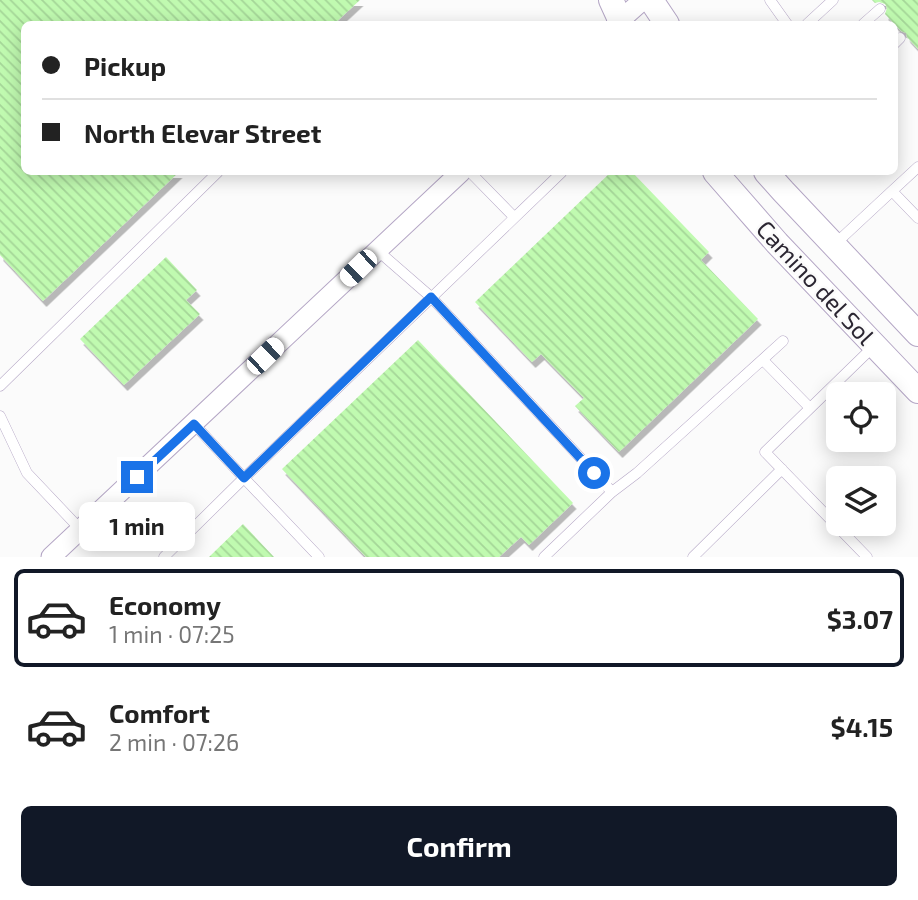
<!DOCTYPE html>
<html lang="en">
<head>
<meta charset="utf-8">
<style>
	:root { --surface:#fff; --page:#f6f6f6; --text:#222; --muted:#767676; --line:#e0e0e0; --accent:#111827 }
	body { margin:0; font-family:"Exo 2",sans-serif; background:var(--page); color:var(--text); height:100vh; display:flex; flex-direction:column; font-size:26px; white-space:nowrap }
	* { box-sizing:border-box; margin:0 }
	p { font-size:23px; color:var(--muted) }
	.icon { flex:none; width:38px; height:38px; fill:none; stroke:currentColor; stroke-width:2; stroke-linecap:round; stroke-linejoin:round }
	.map { position:relative; height:557px; overflow:hidden }
	.side { display:flex; flex-direction:column; background:var(--surface); flex:1 }
	.side>* { flex:none }
	.banner { position:absolute; left:21px; top:21px; width:877px; height:154px; border-radius:10px; box-shadow:0 4px 18px #0003; display:grid; align-content:center; height:154px; padding:0 21px; background:var(--surface) }
	.buttons { position:absolute; left:826px; top:382px; display:grid; gap:14px }
	.buttons a { display:grid; place-items:center; width:70px; height:70px; border-radius:10px; background:var(--surface); box-shadow:0 4px 18px #0003; font-size:35px }
	.end { position:absolute; width:32px; height:32px; margin:-16px; border:9px solid #1a73e8; background:#fff; box-shadow:0 0 0 4px #fff }
	.from { border-radius:50% }
	.bubble { position:absolute; height:49px; border-radius:10px; background:var(--surface); box-shadow:0 4px 18px #0003; font-size:23px; font-weight:700; line-height:49px; text-align:center }
	.car { position:absolute; width:21px; height:42px; margin:-21px -10px; border-radius:9px; box-shadow:0 0 5px 2px #0007; background:linear-gradient(#fff 24%,#345 0 40%,#fff 0 76%,#345 0 86%,#fff 0) }
	.banner b { display:flex; align-items:center; gap:24px; height:66px; font-size:26px }
	.banner b+b { border-top:2px solid var(--line) }
	.banner i { width:18px; height:18px; background:var(--text) }
	ul { padding:12px 0 0; list-style:none }
	li { display:flex; align-items:center; gap:21px; height:98px; margin:0 14px 10px; padding:0 7px; border:4px solid transparent; border-radius:10px }
	li div { flex:1 }
	li b { display:block; font-size:26px }
	li em { font-style:normal; font-weight:700 }
	li.selected { border-color:var(--accent) }
	li>.icon { width:63px; height:63px; stroke-width:1.5 }
	.primary-button { display:flex; gap:14px; margin-top:auto; padding:14px 21px }
	.primary-button a { flex:1; height:80px; border-radius:10px; background:var(--accent); color:#fff; font-size:28px; font-weight:700; line-height:80px; text-align:center }
	.map>svg:first-child { display:block }
</style>
</head>
<body>
<div class="map">
<svg width="918" height="557" viewBox="0 0 918 557">
	<defs>
		<pattern id="building-back-hatch" width="6" height="6" patternUnits="userSpaceOnUse" patternTransform="scale(1.75)"><rect width="6" height="6" fill="#c0fab0"/><path d="M-1 5l2 2M0 0l6 6M5-1l2 2" fill="none" stroke="#a5d698"/></pattern>
		<filter id="shadow"><feDropShadow dx="3.5" dy="6" stdDeviation="0" flood-color="#0004"/></filter>
	</defs>
	<rect width="100%" height="100%" fill="#fbfbfb"/>
	<path fill="url(#building-back-hatch)" filter="url(#shadow)" d="M 0,0 L 360,0 L 334,24 L 24,24 L 24,172 L 179,172 L 43,301 L 0,255 Z
		M 872,0 L 918,0 L 918,49 L 907,37 L 906,33 L 901,31 L 885,14 L 887,8 L 885,4 L 879,2 L 875,3 Z
		M 611,172 L 632,172 L 709,252 L 701,260 L 758,319 L 619,452 L 575,406 L 584,398 L 541,354 L 532,362 L 475,302 Z
		M 166,257 L 197,290 L 186,300 L 200,314 L 124,385 L 80,339 Z
		M 418,340 L 573,503 L 529,545 L 521,537 L 499,557 L 366,557 L 282,469 Z
		M 243,524 L 274,557 L 209,557 Z"/>
	<g fill="none" stroke-linecap="round" stroke-linejoin="round">
		<defs>
			<path id="service" d="M 770,0 L 787,24
				M 807,24 L 833,0
				M 863,24 L 880,9
				M 894,44 L 900,38
				M 470,172 L 514,217
				M 892,191 L 918,167
				M 834,245 L 892,191 L 918,218
				M 377,250 L 431,297 L 612,492
				M 763,360 L 810,408
				M 0,386 L 218,172
				M 0,416 L 27,473 L 81,530
				M 164,557 L 244,478 L 194,424
				M 319,557 L 244,478 L 562,172
				M 544,557 L 612,492 L 637,473 L 783,341
				M 693,557 L 782,469
				M 867,557 L 765,452 L 874,346"/>
			<path id="minor" d="M 616,24 L 643,0
				M 51,557 L 461,172"/>
			<path id="tertiary" d="M 611,0 L 622,24
				M 651,0 L 667,24
				M 715,172 L 777,243 L 918,391
				M 766,172 L 783,191 L 918,334"/>
		</defs>
		<use href="#service" stroke="#b4a6c5" stroke-width="11"/>
		<use href="#minor" stroke="#b4a6c5" stroke-width="21"/>
		<use href="#tertiary" stroke="#b4a6c5" stroke-width="26"/>
		<use href="#service" stroke="#fff" stroke-width="10"/>
		<use href="#minor" stroke="#fff" stroke-width="19"/>
		<use href="#tertiary" stroke="#fff" stroke-width="24"/>
	</g>
	<g fill="none" stroke-linecap="round" stroke-linejoin="round">
		<path stroke="#1a73e8" stroke-width="9" d="M 137,477 L 194,424 L 244,478 L 431,297 L 594,473"/>
	</g>
	<g text-anchor="middle" dominant-baseline="central" stroke-width="5" stroke-linejoin="round" paint-order="stroke">
		<g font-size="24" fill="#2b2632" stroke="#fbfbfb">
			<text transform="translate(816 282) rotate(47)">Camino del Sol</text>
		</g>
	</g>
</svg>
<div class="buttons">
<a><svg class="icon" aria-label="locate" viewBox="0 0 24 24"><circle cx="12" cy="12" r="6"/><path d="M12 2v4M12 18v4M2 12h4M18 12h4"/></svg></a>
<a><svg class="icon" aria-label="layers" viewBox="0 0 24 24"><path d="M12 4l9 5-9 5-9-5zM3 14l9 5 9-5"/></svg></a>
</div>
<i class="end from" style="left:594px;top:473px"></i>
<i class="end" style="left:137px;top:477px"></i>
<div class="bubble" style="left:79px;top:502px;width:116px">1 min</div>
<i class="car" style="left:358px;top:268px;rotate:226deg"></i>
<i class="car" style="left:265px;top:356px;rotate:46deg"></i>
<div class="banner">
<b><i class="from"></i>Pickup</b>
<b><i></i>North Elevar Street</b>
</div>
</div>
<section class="side">
<ul>
<li class="selected"><svg class="icon" aria-label="car" viewBox="0 0 24 24"><path d="M5 17H2v-5l4-1 3-4h7l3 4 3 1v5h-3M9 17h6M6 11h13"/><circle cx="7" cy="17" r="2"/><circle cx="17" cy="17" r="2"/></svg><div><b>Economy</b><p>1 min · 07:25</p></div><em>$3.07</em></li>
<li><svg class="icon" aria-label="car" viewBox="0 0 24 24"><path d="M5 17H2v-5l4-1 3-4h7l3 4 3 1v5h-3M9 17h6M6 11h13"/><circle cx="7" cy="17" r="2"/><circle cx="17" cy="17" r="2"/></svg><div><b>Comfort</b><p>2 min · 07:26</p></div><em>$4.15</em></li>
</ul>
<div class="primary-button"><a>Confirm</a></div>
</section>
</body>
</html>
